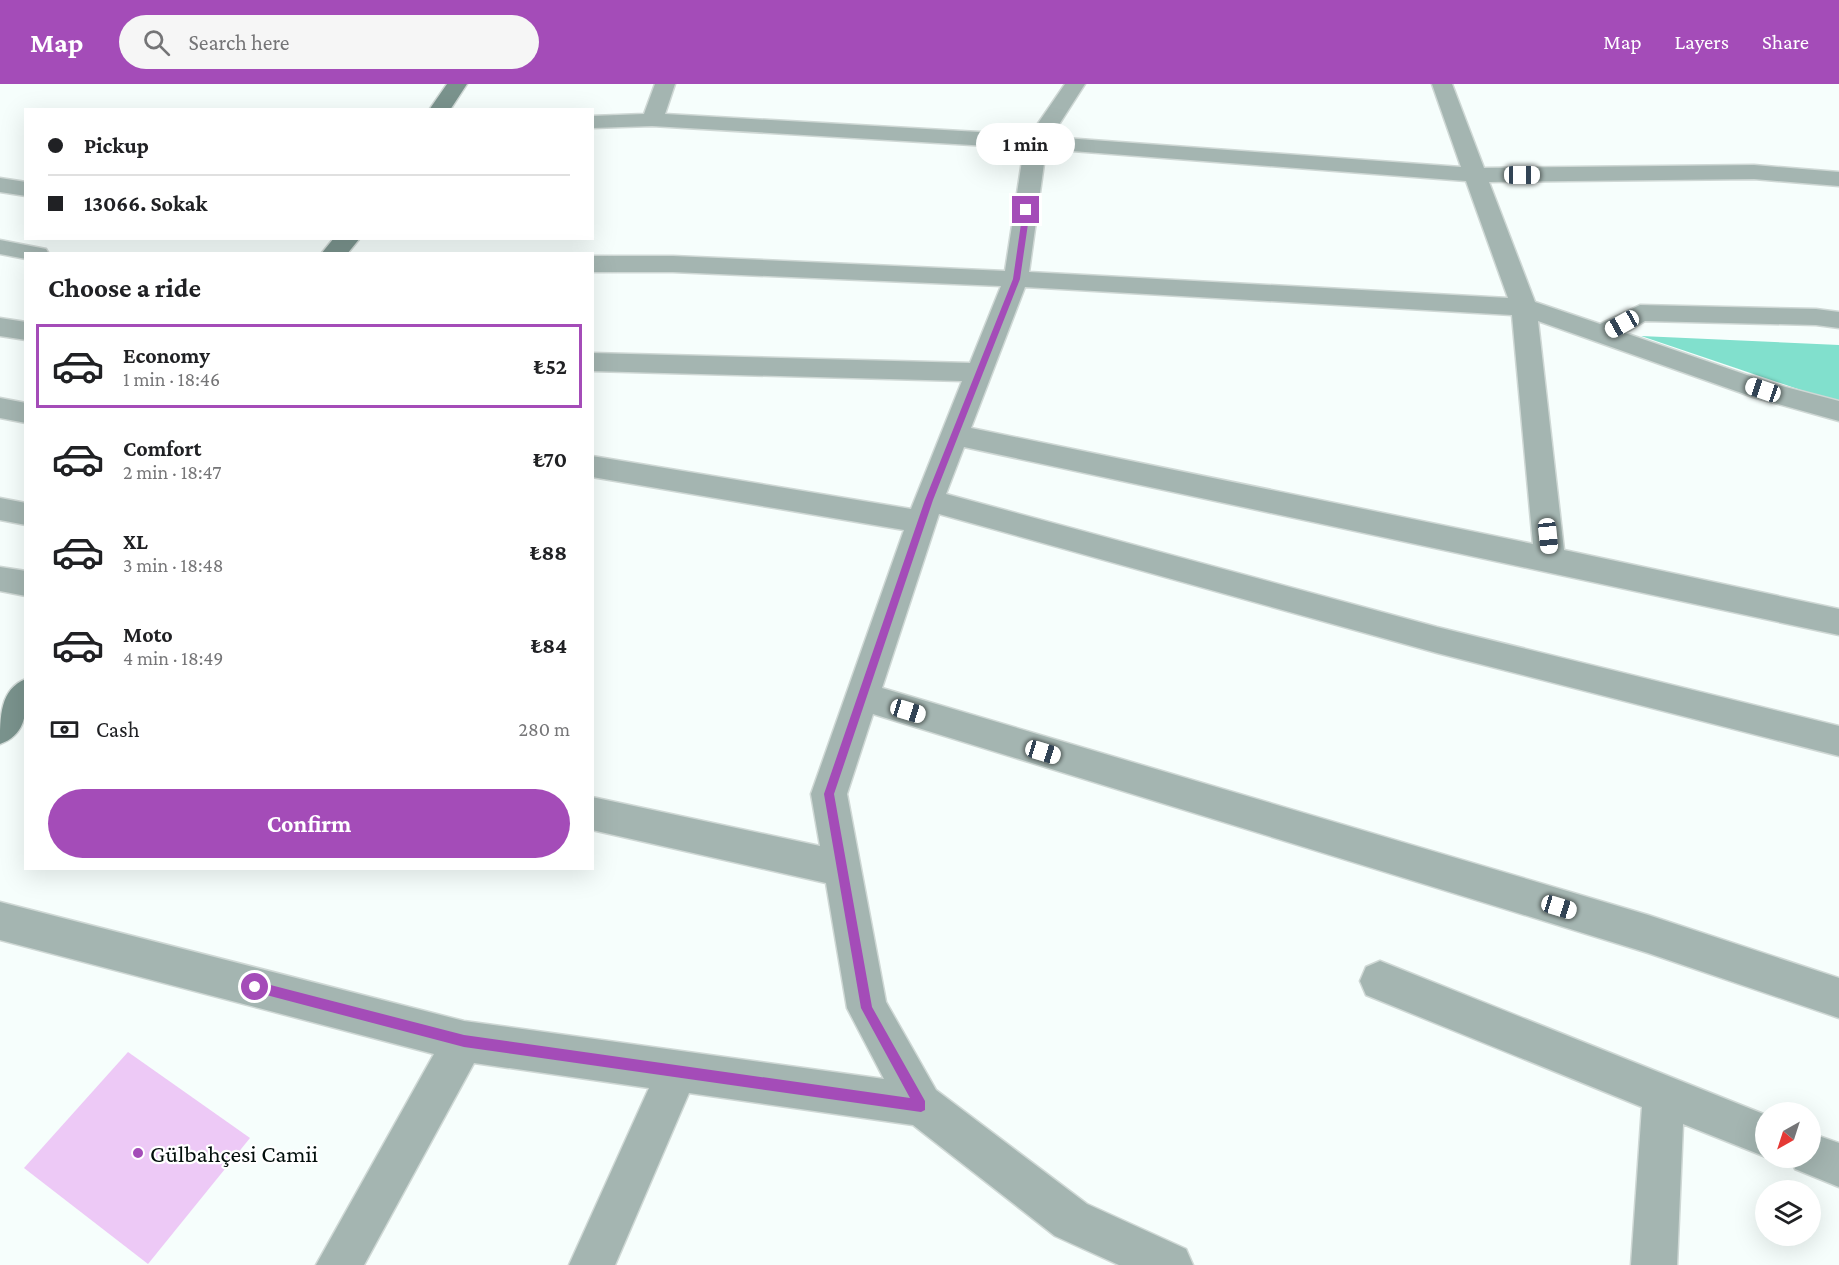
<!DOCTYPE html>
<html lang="en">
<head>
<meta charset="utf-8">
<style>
	:root { --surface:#fff; --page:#f6f6f6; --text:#202124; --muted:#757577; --line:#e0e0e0; --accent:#a44cb8 }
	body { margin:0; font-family:"Crimson Pro",serif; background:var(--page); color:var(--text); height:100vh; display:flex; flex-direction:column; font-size:22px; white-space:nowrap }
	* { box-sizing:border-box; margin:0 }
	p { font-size:20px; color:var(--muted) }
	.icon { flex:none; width:33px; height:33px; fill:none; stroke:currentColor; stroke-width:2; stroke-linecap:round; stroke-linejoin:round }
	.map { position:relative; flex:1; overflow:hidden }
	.details { position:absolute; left:24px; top:168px; width:570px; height:618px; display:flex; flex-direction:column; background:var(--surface); border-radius:0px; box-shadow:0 6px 24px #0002 }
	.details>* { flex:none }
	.hud { position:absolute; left:24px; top:24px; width:570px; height:132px; border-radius:0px; box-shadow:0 6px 24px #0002; display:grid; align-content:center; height:132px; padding:0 24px; background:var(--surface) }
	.needle { width:39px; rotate:219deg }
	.tools { position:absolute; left:1755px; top:1018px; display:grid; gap:12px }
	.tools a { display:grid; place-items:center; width:66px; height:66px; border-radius:50%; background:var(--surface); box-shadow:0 6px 24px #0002; font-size:30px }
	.end { position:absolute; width:27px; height:27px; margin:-14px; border:8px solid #a44cb8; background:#fff; box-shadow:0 0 0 3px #fff }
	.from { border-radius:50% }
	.bubble { position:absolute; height:42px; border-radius:21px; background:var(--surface); box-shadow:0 6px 24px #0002; font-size:20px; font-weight:700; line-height:42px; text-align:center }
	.car { position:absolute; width:18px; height:36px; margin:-18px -9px; border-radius:8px; box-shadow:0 0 4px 2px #0007; background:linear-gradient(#fff 24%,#345 0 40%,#fff 0 76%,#345 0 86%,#fff 0) }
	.hud b { display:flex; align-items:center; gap:21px; height:57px; font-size:22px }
	.hud b+b { border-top:2px solid var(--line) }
	.hud i { width:15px; height:15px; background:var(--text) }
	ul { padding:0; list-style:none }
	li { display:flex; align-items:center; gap:18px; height:84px; margin:0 12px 9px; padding:0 12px; border:3px solid transparent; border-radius:0px }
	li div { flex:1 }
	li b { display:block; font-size:22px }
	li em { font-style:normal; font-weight:700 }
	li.current { border-color:var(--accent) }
	li>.icon { width:54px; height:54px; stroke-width:1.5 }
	h2 { padding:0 24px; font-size:27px; line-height:72px }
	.pay { display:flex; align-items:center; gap:15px; height:66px; padding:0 24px; font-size:22px }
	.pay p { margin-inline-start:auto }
	.button { display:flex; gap:12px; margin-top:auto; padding:12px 24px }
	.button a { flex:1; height:69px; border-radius:36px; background:var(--accent); color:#fff; font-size:24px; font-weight:700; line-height:69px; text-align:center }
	header { display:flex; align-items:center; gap:36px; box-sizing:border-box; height:84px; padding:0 30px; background:var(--accent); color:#fff }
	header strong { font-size:28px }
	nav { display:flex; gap:33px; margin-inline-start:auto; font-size:21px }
	.search { width:420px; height:54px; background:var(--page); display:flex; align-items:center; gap:15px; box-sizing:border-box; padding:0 21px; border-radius:33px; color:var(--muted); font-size:22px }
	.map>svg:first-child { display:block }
</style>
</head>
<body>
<header>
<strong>Map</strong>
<div class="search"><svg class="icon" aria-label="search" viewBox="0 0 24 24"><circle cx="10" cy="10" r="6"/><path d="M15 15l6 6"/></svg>Search here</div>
<nav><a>Map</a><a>Layers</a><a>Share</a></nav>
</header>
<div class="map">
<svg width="1839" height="1181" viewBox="0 0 1839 1181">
	<rect width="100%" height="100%" fill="#f6fefc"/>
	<path fill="#81e0cd" d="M 1641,252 L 1839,261 L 1839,319 Z"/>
	<path fill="#edc9f6" d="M 128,968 L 250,1054 L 148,1180 L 24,1084 Z"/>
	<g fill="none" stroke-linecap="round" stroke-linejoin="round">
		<defs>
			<path id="minor" d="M 655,0 L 675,0 L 665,30 L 1030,51 L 1065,0 L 1085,0 L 1051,53 L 1461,83 L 1432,0 L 1452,0 L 1484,84 L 1754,81 L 1839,88 L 1839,102 L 1754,95 L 1489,98 L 1535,218 L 1600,240 L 1640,221 L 1816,225 L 1839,228 L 1839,244 L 1816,241 L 1645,237 L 1625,249 L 1770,299 L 1839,317 L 1839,337 L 1753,313 L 1538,237 L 1564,466 L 1839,525 L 1839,551 L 964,363 L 946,410 L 1437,543 L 1839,642 L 1839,672 L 1437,569 L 939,430 L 882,604 L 1648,831 L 1839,894 L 1839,934 L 1648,869 L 873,630 L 847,710 L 886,918 L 936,1006 L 1087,1120 L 1186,1165 L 1193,1181 L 1119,1181 L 1055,1152 L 913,1041 L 689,1009 L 615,1181 L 569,1181 L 649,1004 L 474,979 L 364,1181 L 316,1181 L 434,970 L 0,856 L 0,818 L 464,937 L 884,995 L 847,924 L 826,799 L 592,746 L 592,713 L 820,762 L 811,710 L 904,446 L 592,393 L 592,372 L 911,425 L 962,297 L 592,287 L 592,269 L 970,279 L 1001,202 L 673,188 L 592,188 L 592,172 L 673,172 L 1005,187 L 1024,64 L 652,42 L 592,44 L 592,32 L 644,30 ZM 1046,65 L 1466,97 L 1508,214 L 1029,188 ZM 1025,203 L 1512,231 L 1533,460 L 971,344 Z
				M 0,94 L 26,98 L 26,112 L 0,108 Z
				M 0,156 L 46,165 L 49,170 L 26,170 L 26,175 L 0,170 Z
				M 0,234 L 26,238 L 26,256 L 0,252 Z
				M 0,314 L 26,319 L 26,339 L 0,334 Z
				M 0,414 L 26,419 L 26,441 L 0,436 Z
				M 0,483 L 26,487 L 26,512 L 0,507 Z
				M 1380,877 L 1766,1031 L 1766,1073 L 1683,1040 L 1677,1181 L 1631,1181 L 1642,1023 L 1366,911 L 1360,897 L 1366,883 Z
				M 1810,1049 L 1839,1059 L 1839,1103 L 1795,1085 L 1790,1074 L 1810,1074 Z"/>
			<path id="secondary" d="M 447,0 L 467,0 L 450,26 L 429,26 Z
				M 334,154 L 360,154 L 347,170 L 321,170 Z
				M 26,595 C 26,622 30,649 0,660 C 0,633 0,605 26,595 Z"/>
		</defs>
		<use href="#minor" stroke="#cfd8d5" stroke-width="3"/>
		<use href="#secondary" stroke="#cfd8d5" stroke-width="3"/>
		<use href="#minor" fill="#a4b5b1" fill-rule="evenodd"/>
		<use href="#secondary" fill="#7a938d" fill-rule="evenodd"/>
	</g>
	<path fill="#a44cb8" d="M 1026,124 L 1030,126 L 1020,195 L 933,416 L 834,710 L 872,923 L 925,1017 L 925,1026 L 921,1028 L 464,963 L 251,907 L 251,898 L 255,897 L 464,951 L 910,1014 L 861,924 L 824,710 L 925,416 L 1013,195 L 1023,126 Z"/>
	<circle fill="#a44cb8" stroke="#fff" stroke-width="2" cx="138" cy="1069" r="6"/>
	<g text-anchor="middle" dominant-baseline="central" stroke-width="4.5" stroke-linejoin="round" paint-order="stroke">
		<g font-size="24" fill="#020e0b" stroke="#fff" text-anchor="start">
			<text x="150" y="1069">Gülbahçesi Camii</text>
		</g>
	</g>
</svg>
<div class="tools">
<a><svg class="needle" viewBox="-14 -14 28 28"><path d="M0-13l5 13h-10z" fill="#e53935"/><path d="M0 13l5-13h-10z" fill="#757577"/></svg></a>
<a><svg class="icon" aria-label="layers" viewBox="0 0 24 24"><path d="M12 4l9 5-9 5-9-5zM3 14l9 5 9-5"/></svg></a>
</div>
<i class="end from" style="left:255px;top:903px"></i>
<i class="end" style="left:1026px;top:126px"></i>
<div class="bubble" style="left:976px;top:39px;width:99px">1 min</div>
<i class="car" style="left:1522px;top:91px;rotate:90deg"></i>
<i class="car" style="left:1622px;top:240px;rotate:241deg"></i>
<i class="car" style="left:1763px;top:306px;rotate:289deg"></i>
<i class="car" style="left:1548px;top:452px;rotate:174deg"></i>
<i class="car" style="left:908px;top:627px;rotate:107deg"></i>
<i class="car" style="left:1043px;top:668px;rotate:107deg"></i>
<i class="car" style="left:1559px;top:823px;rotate:107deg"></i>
<div class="hud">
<b><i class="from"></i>Pickup</b>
<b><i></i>13066. Sokak</b>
</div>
<section class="details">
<h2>Choose a ride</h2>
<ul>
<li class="current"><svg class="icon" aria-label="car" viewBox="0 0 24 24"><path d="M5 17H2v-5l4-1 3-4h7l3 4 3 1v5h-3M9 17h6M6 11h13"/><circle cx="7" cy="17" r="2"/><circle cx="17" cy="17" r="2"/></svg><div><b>Economy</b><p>1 min · 18:46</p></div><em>₺52</em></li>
<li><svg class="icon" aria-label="car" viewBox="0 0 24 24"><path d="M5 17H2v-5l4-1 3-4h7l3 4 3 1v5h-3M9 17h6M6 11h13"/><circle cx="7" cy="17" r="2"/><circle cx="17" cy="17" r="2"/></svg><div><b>Comfort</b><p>2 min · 18:47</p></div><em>₺70</em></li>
<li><svg class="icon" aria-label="car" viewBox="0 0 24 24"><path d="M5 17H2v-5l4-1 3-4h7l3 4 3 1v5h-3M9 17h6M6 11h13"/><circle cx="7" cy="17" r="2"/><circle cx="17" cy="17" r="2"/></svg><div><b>XL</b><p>3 min · 18:48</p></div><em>₺88</em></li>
<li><svg class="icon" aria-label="car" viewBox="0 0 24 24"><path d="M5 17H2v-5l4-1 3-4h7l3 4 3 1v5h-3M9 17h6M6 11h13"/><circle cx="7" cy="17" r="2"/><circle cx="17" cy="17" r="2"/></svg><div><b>Moto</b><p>4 min · 18:49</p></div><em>₺84</em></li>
</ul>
<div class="pay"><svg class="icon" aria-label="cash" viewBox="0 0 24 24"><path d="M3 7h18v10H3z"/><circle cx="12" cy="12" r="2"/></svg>Cash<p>280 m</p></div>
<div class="button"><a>Confirm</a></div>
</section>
</div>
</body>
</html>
